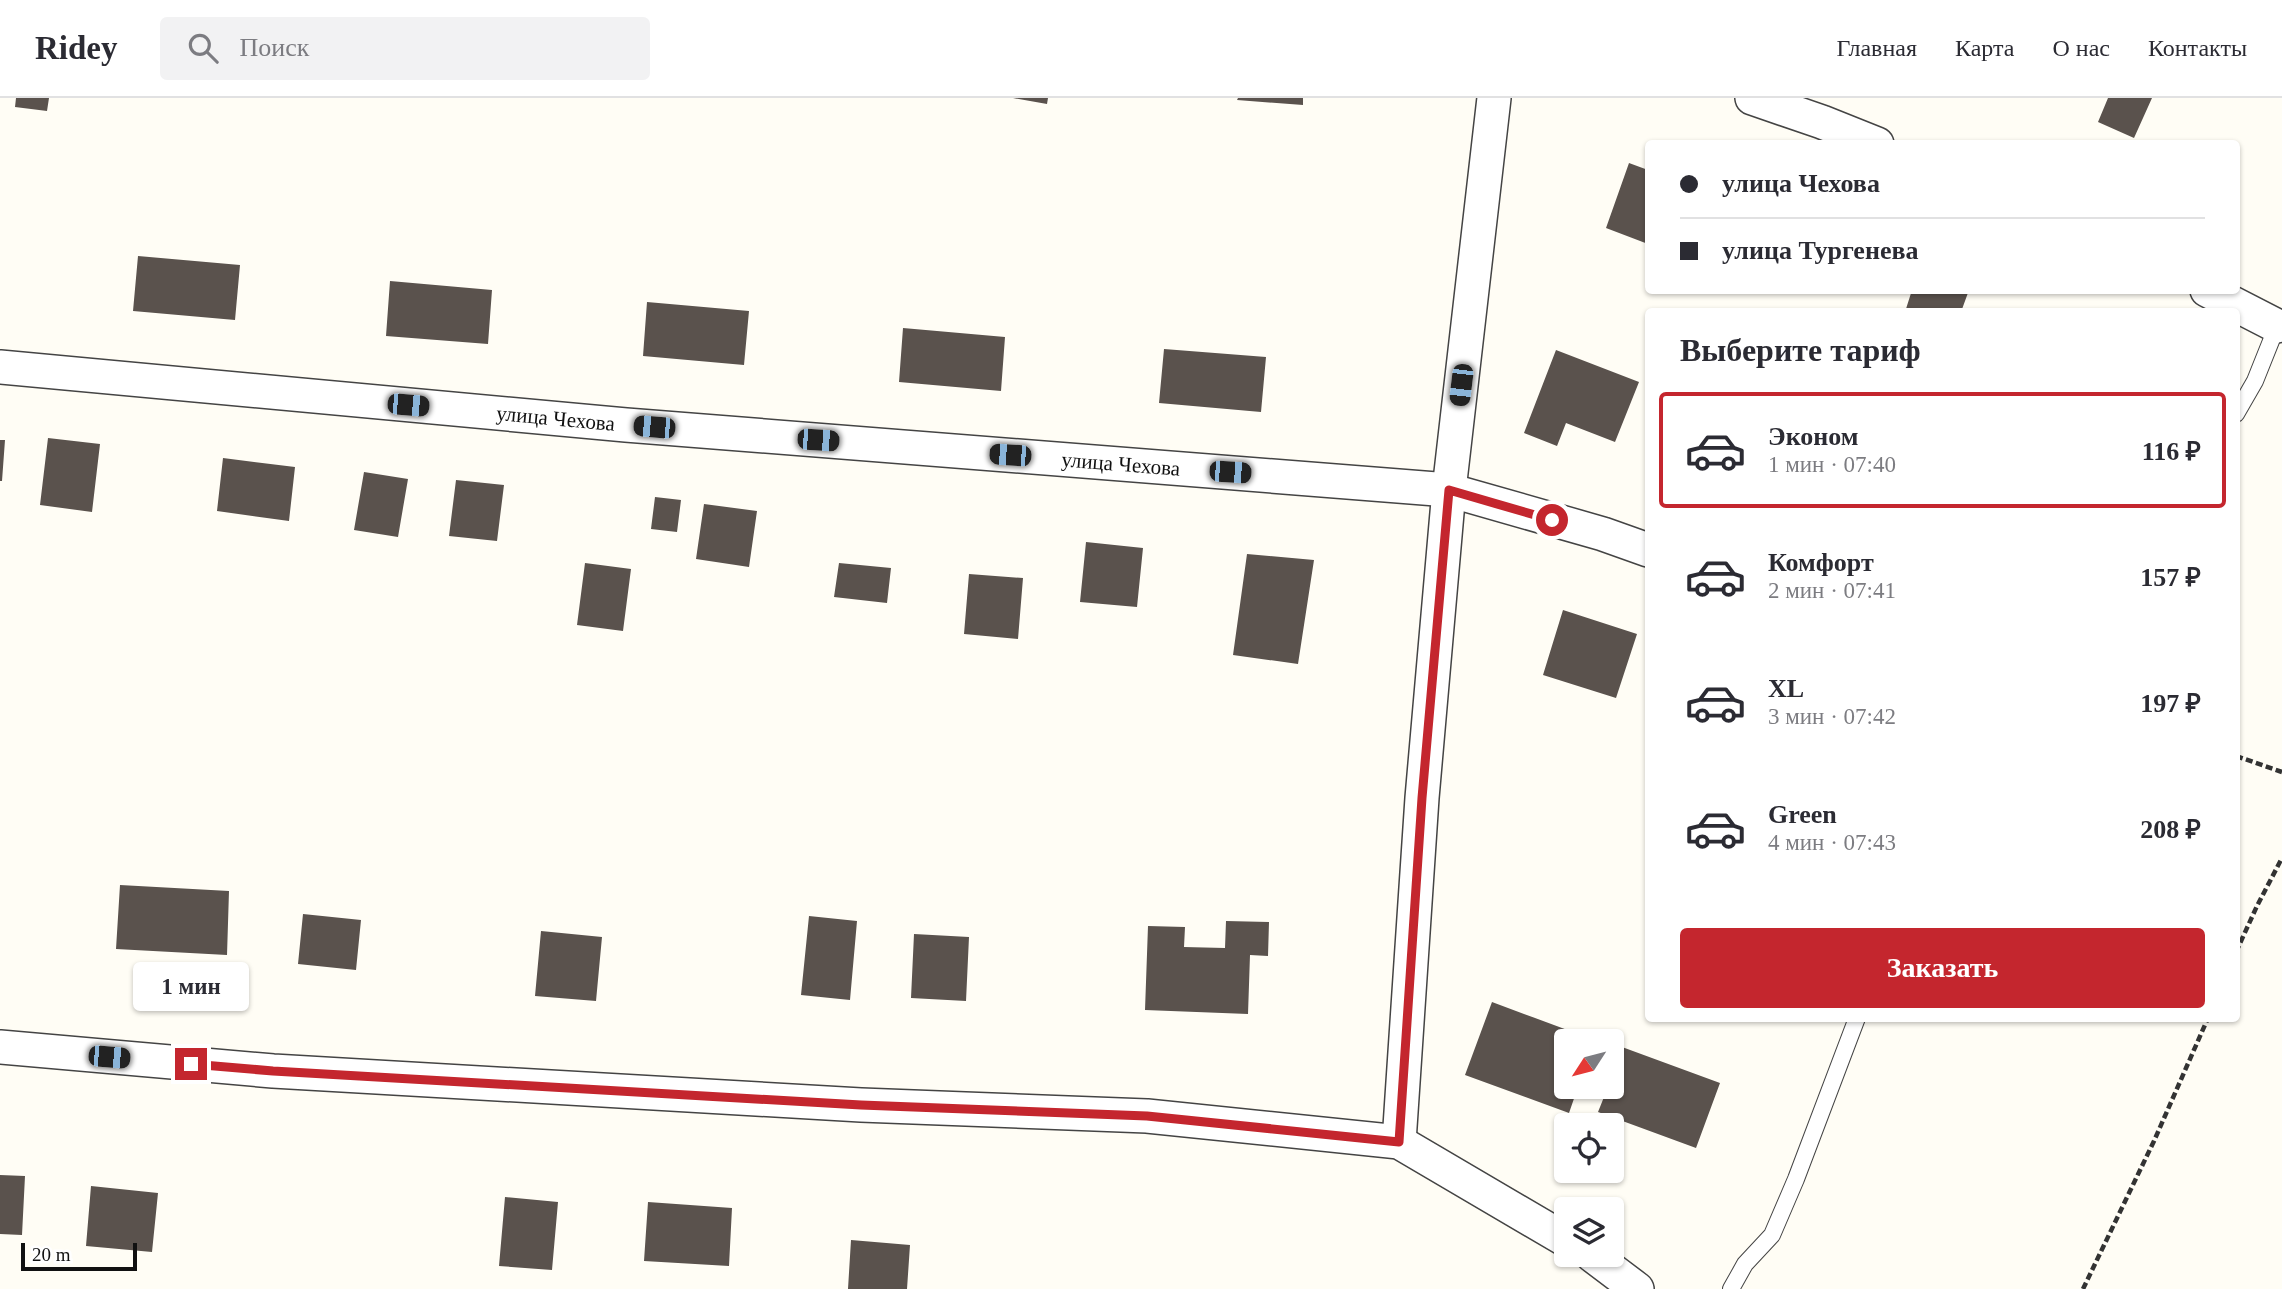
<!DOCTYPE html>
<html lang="ru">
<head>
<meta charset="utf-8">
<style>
	:root { --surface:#fff; --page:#f2f2f3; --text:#2b2b33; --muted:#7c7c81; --line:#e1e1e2; --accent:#c4262e }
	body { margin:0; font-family:Georgia,serif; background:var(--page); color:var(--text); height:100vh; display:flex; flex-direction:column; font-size:26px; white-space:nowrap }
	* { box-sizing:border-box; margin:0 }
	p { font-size:23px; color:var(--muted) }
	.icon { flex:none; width:38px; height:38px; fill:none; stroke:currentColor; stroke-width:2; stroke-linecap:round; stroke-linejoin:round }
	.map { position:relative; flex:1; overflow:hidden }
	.panel { position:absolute; left:1645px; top:210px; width:595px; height:714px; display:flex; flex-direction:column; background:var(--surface); border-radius:7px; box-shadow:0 2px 5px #0004 }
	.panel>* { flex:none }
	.hud { position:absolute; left:1645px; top:42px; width:595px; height:154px; border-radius:7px; box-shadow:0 2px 5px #0004; display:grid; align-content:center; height:154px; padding:0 35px; background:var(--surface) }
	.needle { width:46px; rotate:234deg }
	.controls { position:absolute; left:1554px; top:931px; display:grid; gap:14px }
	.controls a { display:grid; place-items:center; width:70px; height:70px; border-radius:7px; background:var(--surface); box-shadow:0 2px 5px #0004; font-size:35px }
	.scale { position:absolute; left:21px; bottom:18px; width:116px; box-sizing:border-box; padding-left:7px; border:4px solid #111; border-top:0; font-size:19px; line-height:24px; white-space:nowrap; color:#111; -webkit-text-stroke:5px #fff; paint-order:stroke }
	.end { position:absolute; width:32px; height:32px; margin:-16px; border:9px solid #c4262e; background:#fff; box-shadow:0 0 0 4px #fff }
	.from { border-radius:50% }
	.bubble { position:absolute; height:49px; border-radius:7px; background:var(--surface); box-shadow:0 2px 5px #0004; font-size:23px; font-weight:700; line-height:49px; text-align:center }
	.car { position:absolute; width:21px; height:42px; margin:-21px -10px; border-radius:9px; box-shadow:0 0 5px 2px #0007; background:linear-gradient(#222 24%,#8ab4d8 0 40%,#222 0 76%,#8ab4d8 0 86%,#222 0) }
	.hud b { display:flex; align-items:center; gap:24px; height:66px; font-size:26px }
	.hud b+b { border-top:2px solid var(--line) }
	.hud i { width:18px; height:18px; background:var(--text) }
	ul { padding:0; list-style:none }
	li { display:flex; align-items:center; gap:21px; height:116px; margin:0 14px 10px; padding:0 21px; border:4px solid transparent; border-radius:7px }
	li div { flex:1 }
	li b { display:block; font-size:26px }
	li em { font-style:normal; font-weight:700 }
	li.selected { border-color:var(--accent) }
	li>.icon { width:63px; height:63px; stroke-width:1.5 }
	h2 { padding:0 35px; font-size:32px; line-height:84px }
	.action { display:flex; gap:14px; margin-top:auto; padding:14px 35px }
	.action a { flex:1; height:80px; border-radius:7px; background:var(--accent); color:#fff; font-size:28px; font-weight:700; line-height:80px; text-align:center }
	header { display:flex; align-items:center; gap:42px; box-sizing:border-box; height:98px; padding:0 35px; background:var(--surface); border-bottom:2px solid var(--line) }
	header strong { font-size:33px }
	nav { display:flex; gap:38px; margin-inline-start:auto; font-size:24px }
	.search { width:490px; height:63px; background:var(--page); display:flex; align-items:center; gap:18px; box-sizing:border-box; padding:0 24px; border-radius:7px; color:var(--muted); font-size:26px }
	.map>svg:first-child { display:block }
</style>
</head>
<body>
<header>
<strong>Ridey</strong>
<div class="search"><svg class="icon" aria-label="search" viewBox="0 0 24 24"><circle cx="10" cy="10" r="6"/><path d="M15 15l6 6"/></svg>Поиск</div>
<nav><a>Главная</a><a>Карта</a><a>О нас</a><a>Контакты</a></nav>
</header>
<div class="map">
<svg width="2282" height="1191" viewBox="0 0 2282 1191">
	<rect width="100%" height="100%" fill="#fffdf5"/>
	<path fill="#5a524d" d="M 16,0 L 49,0 L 47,13 L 15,9 Z
		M 1013,0 L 1048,0 L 1047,6 Z
		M 1238,0 L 1303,0 L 1303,7 L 1237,2 Z
		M 2108,0 L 2152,0 L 2134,40 L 2098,24 Z
		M 1629,65 L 1648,72 L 1648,146 L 1606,130 Z
		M 138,158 L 240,167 L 235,222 L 133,213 Z
		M 390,183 L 492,192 L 488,246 L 386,238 Z
		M 1912,192 L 1969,192 L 1961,214 L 1905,214 Z
		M 647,204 L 749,213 L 744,267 L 643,258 Z
		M 903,230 L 1005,239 L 1001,293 L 899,284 Z
		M 1164,251 L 1266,259 L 1261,314 L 1159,305 Z
		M 1556,252 L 1639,284 L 1615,344 L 1566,325 L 1557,348 L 1524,335 Z
		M 48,340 L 100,346 L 92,414 L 40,407 Z
		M 0,342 L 5,342 L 2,383 L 0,383 Z
		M 223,360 L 295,369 L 289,423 L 217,413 Z
		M 364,374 L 408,381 L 398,439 L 354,432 Z
		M 456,382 L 504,387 L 497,443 L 449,438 Z
		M 655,399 L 681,402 L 677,434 L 651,431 Z
		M 704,406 L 757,413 L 749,469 L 696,461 Z
		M 1086,444 L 1143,450 L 1137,509 L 1080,504 Z
		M 1247,456 L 1314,462 L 1298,566 L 1233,557 Z
		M 585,465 L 631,471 L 623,533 L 577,527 Z
		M 839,465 L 891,470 L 887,505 L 834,499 Z
		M 969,476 L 1023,480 L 1018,541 L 964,536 Z
		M 1563,512 L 1637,536 L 1616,600 L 1543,577 Z
		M 120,787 L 229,793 L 227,857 L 116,851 Z
		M 303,816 L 361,822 L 356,872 L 298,866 Z
		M 809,818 L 857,823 L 850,902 L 801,897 Z
		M 1226,823 L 1269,824 L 1268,858 L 1250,857 L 1248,916 L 1145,912 L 1148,828 L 1185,829 L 1184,849 L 1225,850 Z
		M 541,833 L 602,839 L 596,903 L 535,898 Z
		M 914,836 L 969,839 L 966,903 L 911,900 Z
		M 1492,904 L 1597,943 L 1566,943 L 1566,989 L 1578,989 L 1569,1015 L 1465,977 Z
		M 1622,949 L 1720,985 L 1696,1050 L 1598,1014 L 1608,989 L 1612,989 L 1612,978 Z
		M 0,1077 L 25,1078 L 22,1137 L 0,1136 Z
		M 91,1088 L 158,1095 L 152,1154 L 86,1148 Z
		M 505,1099 L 558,1104 L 552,1172 L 499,1168 Z
		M 648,1104 L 732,1110 L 729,1168 L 644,1163 Z
		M 851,1142 L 910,1147 L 907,1191 L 848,1191 Z"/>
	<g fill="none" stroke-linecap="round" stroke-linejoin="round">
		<defs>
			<path id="lane" d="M 2236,316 L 2255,283 L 2277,228
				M 1731,1191 L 1745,1166 L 1772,1137 L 1796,1081 L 1857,920"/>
			<g id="street">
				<path d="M 1752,0 L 1822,24 L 1877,46"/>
				<path d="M 2207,192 L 2277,228"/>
				<path id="s1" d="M 0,269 L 626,327 L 1449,392 L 1603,436 L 1648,452"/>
				<path d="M 0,949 L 273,973 L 861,1007 L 1147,1018 L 1399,1044 L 1566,1142"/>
				<path d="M 1399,1044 L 1422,700 L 1449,392 L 1494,0"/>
				<path d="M 1592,1157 L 1637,1191"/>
			</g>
		</defs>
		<use href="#lane" stroke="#444" stroke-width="18"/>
		<use href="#street" stroke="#444" stroke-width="36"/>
		<path stroke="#333" stroke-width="4.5" stroke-dasharray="7 3.5" stroke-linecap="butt" d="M 2236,658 L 2282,674
			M 2236,854 L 2257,808 L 2282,760
			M 2083,1191 L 2154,1043 L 2208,920"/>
		<use href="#lane" stroke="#fff" stroke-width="16"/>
		<use href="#street" stroke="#fff" stroke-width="33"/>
	</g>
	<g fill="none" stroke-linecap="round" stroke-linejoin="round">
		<path stroke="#c4262e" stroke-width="9" d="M 191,966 L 273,973 L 861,1007 L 1147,1018 L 1399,1044 L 1422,700 L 1449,392 L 1552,422"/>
	</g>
	<g text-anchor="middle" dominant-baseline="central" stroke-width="7" stroke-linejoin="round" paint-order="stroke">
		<g font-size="21" fill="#111" stroke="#fff">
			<text stroke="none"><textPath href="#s1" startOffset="558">улица Чехова</textPath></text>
			<text stroke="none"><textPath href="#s1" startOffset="1125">улица Чехова</textPath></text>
		</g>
	</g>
</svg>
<div class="controls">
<a><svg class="needle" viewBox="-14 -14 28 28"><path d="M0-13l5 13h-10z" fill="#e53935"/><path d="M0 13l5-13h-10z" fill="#7c7c81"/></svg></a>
<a><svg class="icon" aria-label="locate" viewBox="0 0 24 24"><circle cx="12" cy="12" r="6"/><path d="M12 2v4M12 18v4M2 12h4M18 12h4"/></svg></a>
<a><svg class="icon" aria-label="layers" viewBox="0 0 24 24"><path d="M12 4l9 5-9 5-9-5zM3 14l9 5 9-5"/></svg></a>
</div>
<div class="scale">20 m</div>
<i class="end from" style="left:1552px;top:422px"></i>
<i class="end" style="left:191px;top:966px"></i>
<div class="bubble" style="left:133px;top:864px;width:116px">1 мин</div>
<i class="car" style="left:1461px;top:287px;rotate:187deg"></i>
<i class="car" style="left:408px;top:307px;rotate:95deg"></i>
<i class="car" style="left:654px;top:329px;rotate:275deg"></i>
<i class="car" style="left:818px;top:342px;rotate:94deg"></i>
<i class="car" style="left:1010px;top:357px;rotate:274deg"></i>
<i class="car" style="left:1230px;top:374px;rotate:94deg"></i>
<i class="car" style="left:109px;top:959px;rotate:95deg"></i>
<div class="hud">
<b><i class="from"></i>улица Чехова</b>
<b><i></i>улица Тургенева</b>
</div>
<section class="panel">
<h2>Выберите тариф</h2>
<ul>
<li class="selected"><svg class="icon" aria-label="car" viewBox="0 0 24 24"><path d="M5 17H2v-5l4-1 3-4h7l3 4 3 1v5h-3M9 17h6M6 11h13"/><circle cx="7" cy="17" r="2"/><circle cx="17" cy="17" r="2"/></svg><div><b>Эконом</b><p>1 мин · 07:40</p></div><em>116 ₽</em></li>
<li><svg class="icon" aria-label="car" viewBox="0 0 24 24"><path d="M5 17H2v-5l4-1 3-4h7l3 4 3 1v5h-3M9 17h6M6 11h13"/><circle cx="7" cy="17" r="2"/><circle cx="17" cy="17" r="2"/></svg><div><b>Комфорт</b><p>2 мин · 07:41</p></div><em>157 ₽</em></li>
<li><svg class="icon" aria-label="car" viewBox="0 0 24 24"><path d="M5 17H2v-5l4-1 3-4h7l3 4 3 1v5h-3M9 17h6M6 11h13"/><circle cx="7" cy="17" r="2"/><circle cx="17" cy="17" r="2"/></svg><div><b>XL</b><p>3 мин · 07:42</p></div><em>197 ₽</em></li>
<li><svg class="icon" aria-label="car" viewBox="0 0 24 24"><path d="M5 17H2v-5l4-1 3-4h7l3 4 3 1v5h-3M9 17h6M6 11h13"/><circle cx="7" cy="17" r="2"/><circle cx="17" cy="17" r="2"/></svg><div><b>Green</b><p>4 мин · 07:43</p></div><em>208 ₽</em></li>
</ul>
<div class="action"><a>Заказать</a></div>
</section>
</div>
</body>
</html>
